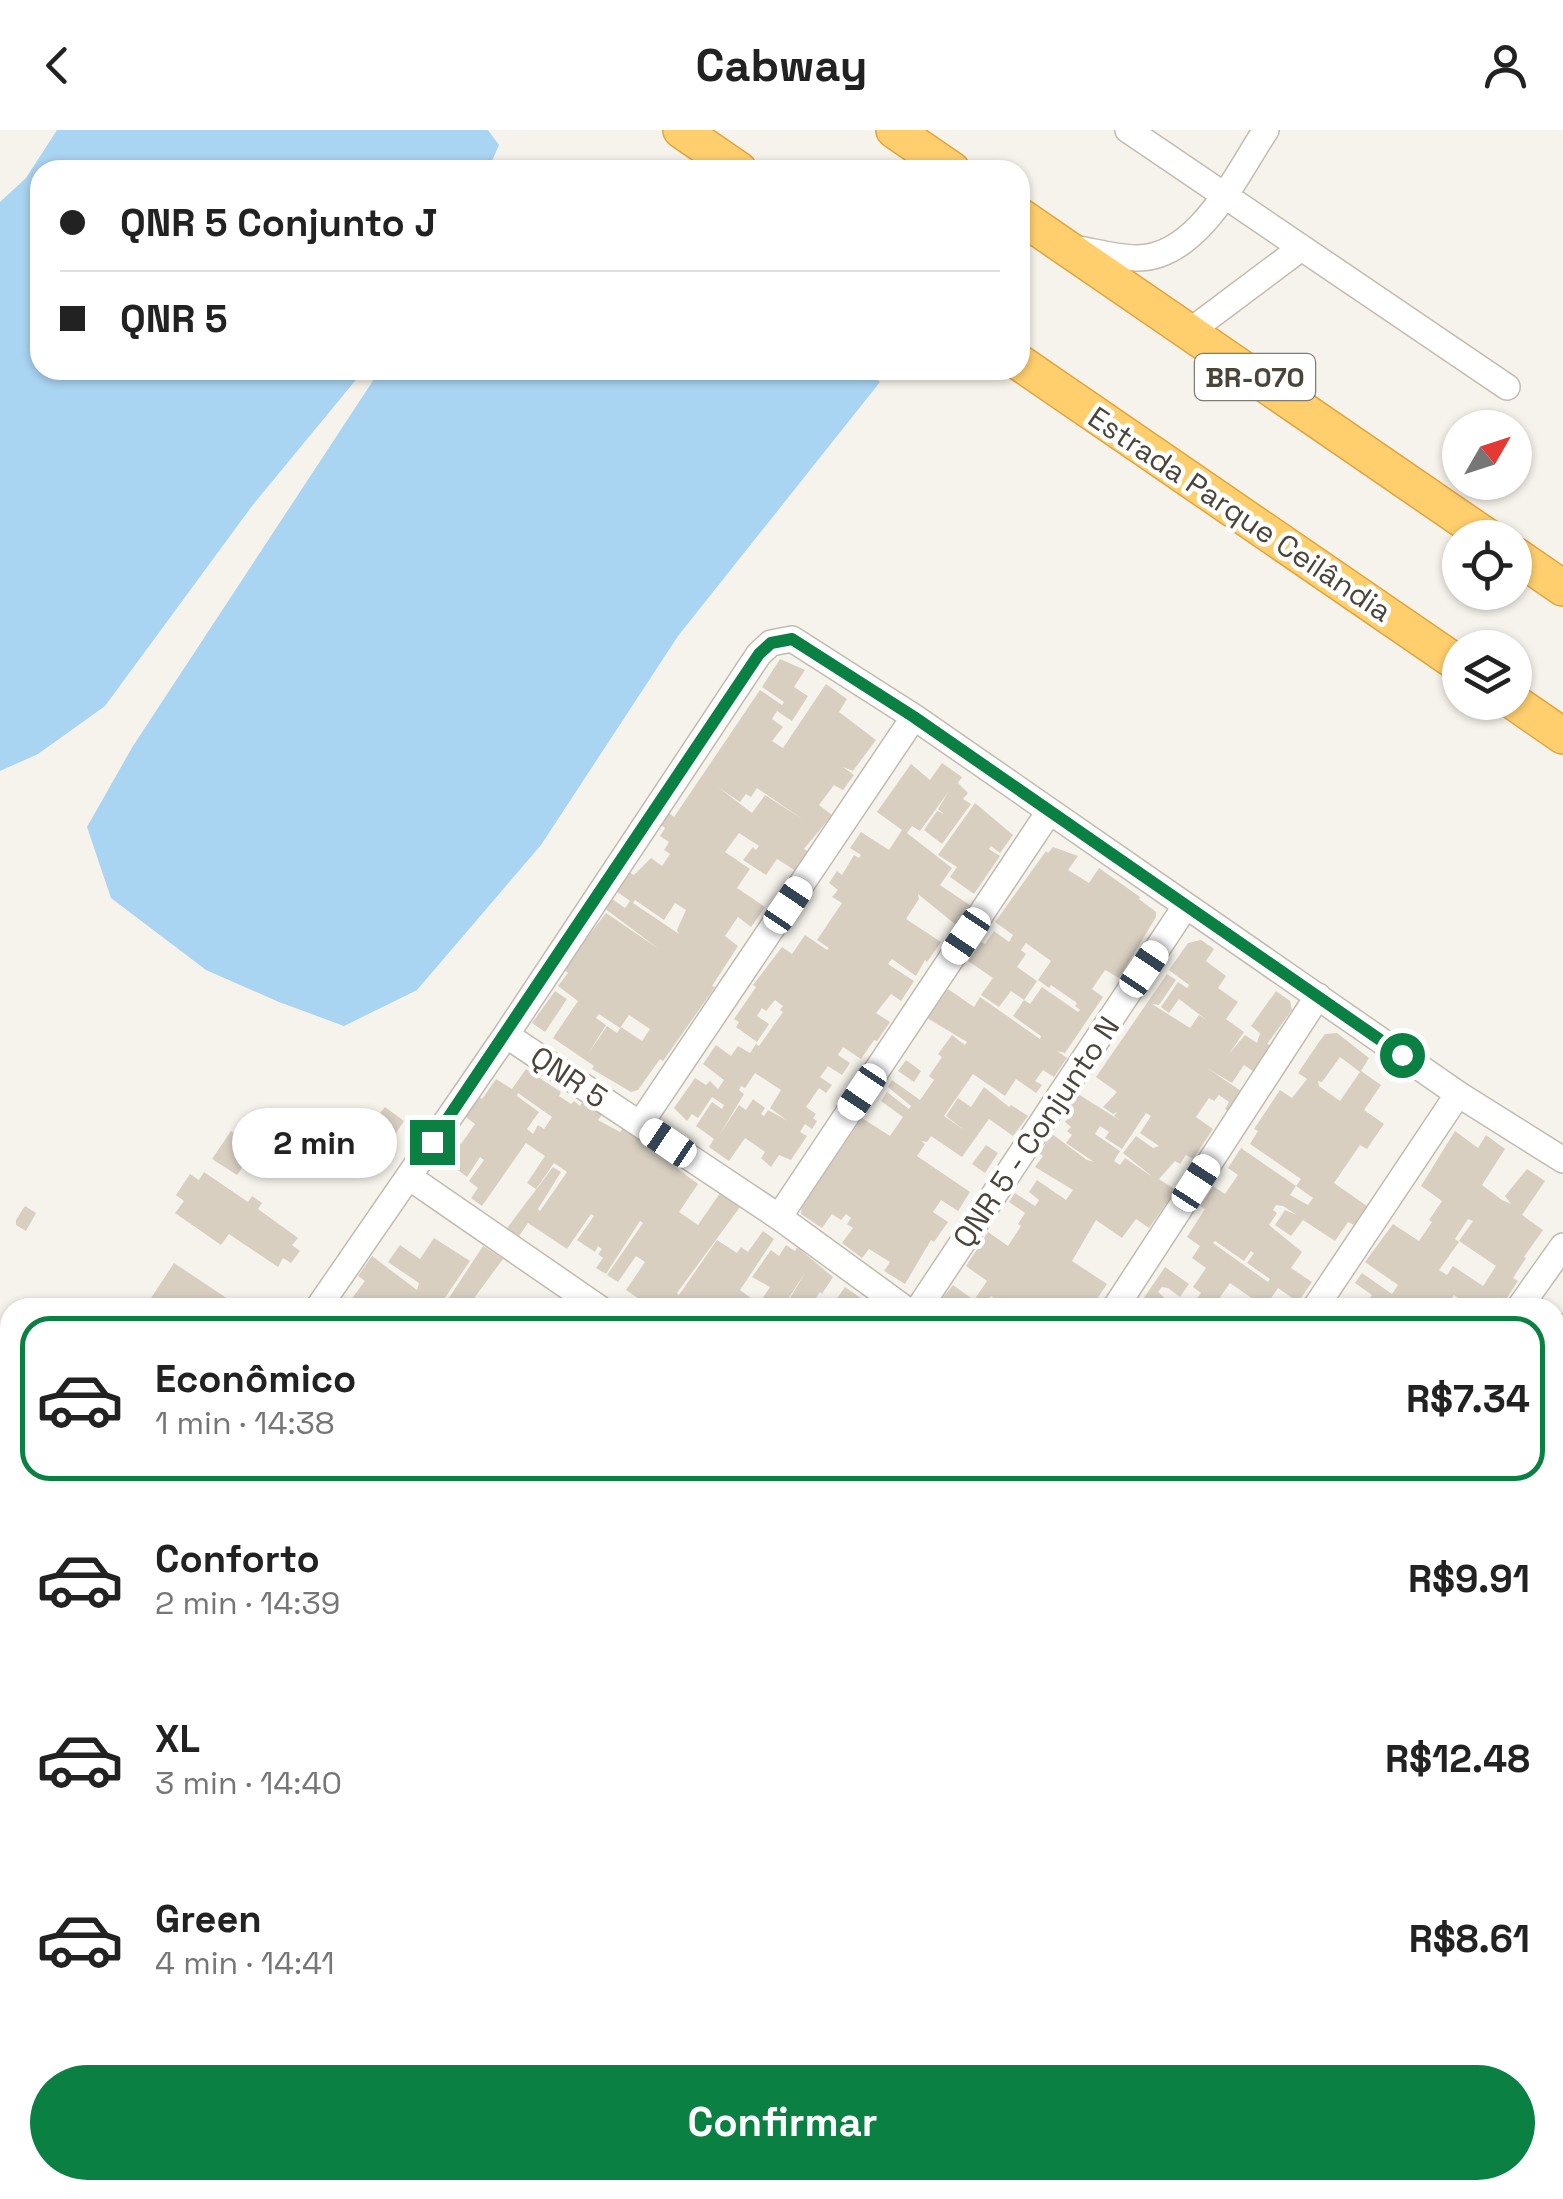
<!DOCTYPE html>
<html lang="pt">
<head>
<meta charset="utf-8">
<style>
	:root { --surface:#fff; --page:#f2f2f2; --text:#222; --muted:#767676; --line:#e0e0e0; --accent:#0b8043 }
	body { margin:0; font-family:"Space Grotesk",sans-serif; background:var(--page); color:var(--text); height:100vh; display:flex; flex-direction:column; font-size:38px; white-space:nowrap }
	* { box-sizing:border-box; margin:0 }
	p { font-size:32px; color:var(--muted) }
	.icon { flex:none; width:55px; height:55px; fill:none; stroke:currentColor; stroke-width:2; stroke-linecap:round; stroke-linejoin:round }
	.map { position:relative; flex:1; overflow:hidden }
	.side { position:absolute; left:0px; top:1168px; width:1565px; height:902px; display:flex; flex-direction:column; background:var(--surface); border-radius:30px 30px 0 0; box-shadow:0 2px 8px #0004 }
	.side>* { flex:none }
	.banner { position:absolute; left:30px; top:30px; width:1000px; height:220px; border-radius:30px; box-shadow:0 2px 8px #0004; display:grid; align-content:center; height:220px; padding:0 30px; background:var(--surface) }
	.needle { width:65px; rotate:51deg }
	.controls { position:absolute; left:1442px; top:280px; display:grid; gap:20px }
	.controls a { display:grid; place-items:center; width:90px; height:90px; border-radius:50%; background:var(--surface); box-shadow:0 2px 8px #0004; font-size:50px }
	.end { position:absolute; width:45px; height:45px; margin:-22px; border:12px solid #0b8043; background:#fff; box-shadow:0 0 0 5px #fff }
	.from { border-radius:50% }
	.bubble { position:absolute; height:70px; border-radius:35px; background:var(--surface); box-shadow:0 2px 8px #0004; font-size:32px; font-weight:600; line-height:70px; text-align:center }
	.car { position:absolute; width:30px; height:60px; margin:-30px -15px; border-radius:12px; box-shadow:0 0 8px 2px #0007; background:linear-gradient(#fff 24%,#345 0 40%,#fff 0 76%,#345 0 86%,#fff 0) }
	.banner b { display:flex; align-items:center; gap:35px; height:95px; font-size:38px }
	.banner b+b { border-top:2px solid var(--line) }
	.banner i { width:25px; height:25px; background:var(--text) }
	ul { padding:18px 0 0; list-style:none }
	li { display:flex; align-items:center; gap:30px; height:165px; margin:0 20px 15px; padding:0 10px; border:5px solid transparent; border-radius:30px }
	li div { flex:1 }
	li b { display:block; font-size:38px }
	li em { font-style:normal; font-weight:600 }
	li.current { border-color:var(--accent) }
	li>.icon { width:90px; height:90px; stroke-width:1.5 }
	.button { display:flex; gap:20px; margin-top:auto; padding:20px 30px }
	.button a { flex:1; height:115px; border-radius:60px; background:var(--accent); color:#fff; font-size:40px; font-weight:600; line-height:115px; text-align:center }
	header { display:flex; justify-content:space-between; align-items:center; height:130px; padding:0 30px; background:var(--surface); font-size:45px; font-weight:600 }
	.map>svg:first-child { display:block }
</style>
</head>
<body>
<header><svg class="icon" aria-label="back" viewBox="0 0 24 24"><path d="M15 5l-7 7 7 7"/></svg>Cabway<svg class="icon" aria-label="person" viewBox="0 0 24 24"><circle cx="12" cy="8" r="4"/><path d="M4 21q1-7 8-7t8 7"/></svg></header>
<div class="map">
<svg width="1563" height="2069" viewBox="0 0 1563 2069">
	<rect width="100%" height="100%" fill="#f6f3ec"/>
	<path fill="#eae5da" d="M 1563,1500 L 1563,2069 L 1176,2069 L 1183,2060 L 1555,2060 L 1555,1512 Z"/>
	<path fill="#a9d4f2" d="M 57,0 L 488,0 L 499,15 L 488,40 L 40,40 L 40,240 L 364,240 L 252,376 L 105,576 L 38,624 L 0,641 L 0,72 L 26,48 Z
		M 380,240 L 866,240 L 880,252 L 678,506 L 541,715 L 417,860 L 344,896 L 279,872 L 206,840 L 111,768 L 87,697 L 133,616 Z"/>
	<path fill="#d8cfc1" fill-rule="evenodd" d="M 780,529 L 805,540 L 794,557 L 808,566 L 792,591 L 777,581 L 772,589 L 783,597 L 772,611 L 783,618 L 826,554 L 847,569 L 839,582 L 876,610 L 853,641 L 843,637 L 854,645 L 843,660 L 828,652 L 834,655 L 819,675 L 832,685 L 804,719 L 809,722 L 796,741 L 777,729 L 766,745 L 743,730 L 753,717 L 756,720 L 759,716 L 739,703 L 725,722 L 750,739 L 737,758 L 765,777 L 751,797 L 738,787 L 725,806 L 738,816 L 712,856 L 715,857 L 663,931 L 660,929 L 638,960 L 631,962 L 592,939 L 594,936 L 553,908 L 578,871 L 558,856 L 568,843 L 563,839 L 606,783 L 659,819 L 604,778 L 611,768 L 625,778 L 630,771 L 616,761 L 629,742 L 634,745 L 651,728 L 662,736 L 670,724 L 664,720 L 669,712 L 660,706 L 665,698 L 661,695 L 669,683 L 674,687 L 760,560 L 782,575 L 784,572 L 762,557 ZM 718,657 L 740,672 L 746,664 L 751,667 L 757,658 L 804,690 L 765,665 L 752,683 ZM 635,770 L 664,790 L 675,773 L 686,780 L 677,800 L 679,804 L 633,773 ZM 599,884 L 620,898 L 629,885 L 650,899 L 642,911 L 621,897 L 617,903 L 607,896 L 588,924 L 606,895 L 596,888 Z
		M 942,633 L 962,647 L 958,653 L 968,663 L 963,669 L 971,674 L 942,714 L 924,700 L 937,681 L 944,684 L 938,679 L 949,661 L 920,701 L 912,696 L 907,703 L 952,738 L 940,755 L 971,776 L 956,795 L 918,764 L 919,769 L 906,789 L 941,812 L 927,832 L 925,830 L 916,846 L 892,829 L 888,834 L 914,851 L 901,871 L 891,864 L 876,883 L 890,892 L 877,911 L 874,910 L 861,929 L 843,917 L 838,925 L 850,933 L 842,945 L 828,936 L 820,947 L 832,955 L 826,963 L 819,958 L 806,977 L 816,984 L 813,988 L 817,991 L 812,999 L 805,994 L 800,1002 L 807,1006 L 791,1030 L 779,1025 L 771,1037 L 761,1028 L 765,1022 L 745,1008 L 729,1031 L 709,1017 L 714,1009 L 696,996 L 712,972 L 722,979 L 724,975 L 712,967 L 698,988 L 692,984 L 687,991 L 674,978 L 695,948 L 706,955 L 710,951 L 718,959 L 724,950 L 703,934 L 716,915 L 731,926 L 738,916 L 750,923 L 756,914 L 759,916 L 783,882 L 780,880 L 783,876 L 775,870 L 766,881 L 762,878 L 757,886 L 769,894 L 757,912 L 736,897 L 739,892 L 734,889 L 756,857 L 753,855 L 782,817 L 792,824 L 805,805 L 827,820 L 829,818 L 817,810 L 842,773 L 832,767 L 838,760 L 829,753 L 837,741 L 842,745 L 854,725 L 859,728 L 861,725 L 850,718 L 861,702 L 889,720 L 902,700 L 877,682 L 911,634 L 930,650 ZM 755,943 L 781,960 L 770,978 L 788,991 L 768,980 L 764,986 L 761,984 L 765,978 L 753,969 L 746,980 L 739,975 L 720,1004 L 744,964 L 739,960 L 741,956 L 745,958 Z
		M 975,673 L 1013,705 L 1000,723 L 991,716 L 989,719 L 1000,726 L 974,764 L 950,747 L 957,737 L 938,725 Z
		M 1053,717 L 1078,726 L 1068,740 L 1089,753 L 1099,738 L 1140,767 L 1139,769 L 1156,782 L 1156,787 L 1119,848 L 1105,840 L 1092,859 L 1103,867 L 1065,923 L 1057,921 L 1067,928 L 1054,947 L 1043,940 L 1035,951 L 1042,955 L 1036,963 L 1016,949 L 1005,966 L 973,944 L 944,986 L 964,1000 L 946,986 L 958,968 L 971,977 L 984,957 L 1009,977 L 1011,975 L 1028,986 L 1013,1006 L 989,989 L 962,1027 L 931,1006 L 927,1012 L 921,1011 L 925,1014 L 917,1026 L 970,1062 L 958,1081 L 941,1070 L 933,1082 L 948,1092 L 934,1112 L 931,1110 L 905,1154 L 884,1141 L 890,1132 L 869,1119 L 862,1128 L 842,1113 L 853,1098 L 847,1094 L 851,1088 L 846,1084 L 841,1090 L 832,1084 L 822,1098 L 801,1084 L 802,1074 L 833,1024 L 836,1026 L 862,988 L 890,1006 L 903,987 L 881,971 L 887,962 L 909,979 L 911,976 L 888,957 L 892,950 L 920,970 L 934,950 L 929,946 L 942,927 L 938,924 L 952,905 L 965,915 L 967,912 L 927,888 L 948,859 L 974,877 L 980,867 L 1040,909 L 1041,906 L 1013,886 L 1024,870 L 1030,874 L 1042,857 L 1078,882 L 1080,880 L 1075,876 L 1077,873 L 1051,855 L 1049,858 L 1038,850 L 1051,831 L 1026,813 L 1021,820 L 1026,824 L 1017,837 L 1037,851 L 1024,870 L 1011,861 L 999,877 L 981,865 L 993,848 L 968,831 L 981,812 L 985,814 L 994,801 L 1009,812 L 1013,805 L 995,792 L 1046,721 L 1048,723 Z
		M 1201,810 L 1214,819 L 1206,831 L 1226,846 L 1218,858 L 1238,872 L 1226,889 L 1244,902 L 1229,924 L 1245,905 L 1257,913 L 1260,903 L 1251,896 L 1276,861 L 1290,871 L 1292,880 L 1267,914 L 1270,915 L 1253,941 L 1244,935 L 1232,953 L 1207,938 L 1244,963 L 1230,982 L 1225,979 L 1229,972 L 1219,965 L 1214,971 L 1209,968 L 1196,987 L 1213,999 L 1193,1029 L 1186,1025 L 1180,1034 L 1175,1031 L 1159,1049 L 1176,1060 L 1149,1098 L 1136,1089 L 1122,1108 L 1096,1090 L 1072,1131 L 1107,1154 L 1091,1178 L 998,1178 L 1001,1173 L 991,1166 L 983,1178 L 952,1178 L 942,1169 L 953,1155 L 974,1170 L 987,1151 L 966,1136 L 988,1102 L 1008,1116 L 1021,1096 L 1018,1094 L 1025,1083 L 1009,1072 L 1015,1063 L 1035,1076 L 1039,1070 L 1029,1062 L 1037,1050 L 1066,1070 L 1073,1060 L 1035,1037 L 1043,1026 L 1039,1023 L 1052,1004 L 1087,1030 L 1094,1032 L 1066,1013 L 1072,1005 L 1067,1001 L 1071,997 L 1065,992 L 1069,986 L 1065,983 L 1078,964 L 1121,991 L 1114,986 L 1117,982 L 1113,984 L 1103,977 L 1117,962 L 1096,947 L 1167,844 L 1176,850 L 1159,875 L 1152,874 L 1190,898 L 1199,885 L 1208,891 L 1179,869 L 1169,883 L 1161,877 L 1178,852 L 1187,858 L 1189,855 L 1169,840 L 1188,813 ZM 1146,983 L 1151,986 L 1140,1003 L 1159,1016 L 1153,1018 L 1136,1006 L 1123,1023 L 1154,1048 L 1125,1028 L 1120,1035 L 1114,1031 L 1120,1021 L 1095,1004 L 1100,996 L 1109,1002 L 1105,1008 L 1122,1019 Z
		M 555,861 L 567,869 L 545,902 L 532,893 Z
		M 1337,903 L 1369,928 L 1361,941 L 1381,955 L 1364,980 L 1384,994 L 1367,1019 L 1360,1015 L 1334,1053 L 1367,1076 L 1354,1095 L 1348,1092 L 1335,1111 L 1303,1090 L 1291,1106 L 1275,1095 L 1285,1080 L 1297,1085 L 1283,1076 L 1276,1075 L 1273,1080 L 1277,1083 L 1269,1095 L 1302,1122 L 1291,1138 L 1312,1152 L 1298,1172 L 1278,1158 L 1267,1174 L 1262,1175 L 1266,1178 L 1247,1178 L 1253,1169 L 1230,1153 L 1216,1173 L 1222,1178 L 1184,1178 L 1188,1173 L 1192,1175 L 1201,1163 L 1193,1157 L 1206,1138 L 1192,1128 L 1200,1116 L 1187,1107 L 1205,1079 L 1200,1076 L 1213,1056 L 1225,1064 L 1238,1045 L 1228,1038 L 1241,1018 L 1296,1056 L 1290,1065 L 1308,1075 L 1313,1068 L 1296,1056 L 1301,1049 L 1250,1014 L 1258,1001 L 1254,999 L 1280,960 L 1292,968 L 1307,949 L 1298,943 L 1319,912 L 1325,904 ZM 1340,927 L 1360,942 L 1340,971 L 1319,956 L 1318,951 L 1322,952 ZM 1215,1111 L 1244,1131 L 1251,1121 L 1254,1123 L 1247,1133 L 1270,1149 L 1268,1152 L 1213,1113 Z
		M 906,930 L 921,941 L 914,952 L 898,941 Z
		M 526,939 L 561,962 L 559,966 L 571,974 L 574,971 L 580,976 L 583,971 L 603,984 L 598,990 L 620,1002 L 623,998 L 698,1054 L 679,1082 L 698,1095 L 720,1063 L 740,1077 L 677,1163 L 679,1165 L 717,1110 L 737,1123 L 741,1117 L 748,1122 L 763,1101 L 774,1109 L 740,1160 L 759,1174 L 770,1157 L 752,1147 L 771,1120 L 779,1126 L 786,1115 L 795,1121 L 797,1117 L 833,1147 L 822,1164 L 820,1162 L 809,1178 L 784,1178 L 805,1143 L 782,1178 L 771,1175 L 769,1178 L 699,1178 L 697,1174 L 695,1178 L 642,1178 L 645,1173 L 626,1160 L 645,1132 L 636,1126 L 618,1152 L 607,1145 L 643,1093 L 640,1091 L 606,1144 L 596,1138 L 603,1128 L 598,1124 L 602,1119 L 598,1116 L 595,1122 L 577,1110 L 594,1086 L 591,1084 L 567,1119 L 528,1093 L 519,1106 L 507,1098 L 553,1037 L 561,1042 L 538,1079 L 540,1081 L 567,1042 L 554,1033 L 536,1059 L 527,1053 L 545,1026 L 526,1013 L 482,1076 L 471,1068 L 478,1058 L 469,1051 L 484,1030 L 480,1027 L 467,1047 L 441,1027 L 454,1010 L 461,1014 L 475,994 L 463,985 L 476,964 L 482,969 L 496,949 L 512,959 ZM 518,963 L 552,987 L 544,999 L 538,995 L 533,1004 L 527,999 L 539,982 L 517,966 Z
		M 385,977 L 404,991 L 396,1003 L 376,988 Z
		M 231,1001 L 255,1018 L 237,1045 L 212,1029 Z
		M 1455,1001 L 1478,1018 L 1486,1005 L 1505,1019 L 1482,1055 L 1502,1070 L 1511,1074 L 1505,1066 L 1527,1039 L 1545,1051 L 1522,1085 L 1543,1100 L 1524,1127 L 1526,1128 L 1513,1148 L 1518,1151 L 1505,1171 L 1498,1167 L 1491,1178 L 1474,1171 L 1480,1178 L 1473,1178 L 1454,1165 L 1445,1177 L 1372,1178 L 1374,1175 L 1369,1170 L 1372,1165 L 1355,1153 L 1362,1143 L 1392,1164 L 1398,1155 L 1365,1132 L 1393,1094 L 1419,1111 L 1432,1092 L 1429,1090 L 1442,1071 L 1421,1056 ZM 1468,1089 L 1473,1091 L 1459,1111 L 1496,1136 L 1483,1156 L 1453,1136 L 1447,1145 L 1439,1140 L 1459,1112 L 1455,1109 Z
		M 986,1015 L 998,1023 L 985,1043 L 972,1034 Z
		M 204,1042 L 248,1072 L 252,1066 L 262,1073 L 258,1079 L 298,1108 L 292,1115 L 300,1121 L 291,1133 L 283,1128 L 278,1137 L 229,1104 L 221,1115 L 175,1083 L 184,1071 L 176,1065 L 190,1044 L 199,1050 Z
		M 25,1076 L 36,1083 L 26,1101 L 16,1095 L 16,1090 Z
		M 434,1108 L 470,1131 L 440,1175 L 443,1177 L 483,1116 L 503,1129 L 469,1175 L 472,1176 L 477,1168 L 491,1178 L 425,1178 L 417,1172 L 413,1178 L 338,1178 L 345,1167 L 350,1171 L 365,1151 L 358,1146 L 372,1126 L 417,1160 L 419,1153 L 388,1132 L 400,1115 L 420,1129 Z
		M 174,1133 L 237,1175 L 240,1171 L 251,1178 L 165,1178 L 151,1168 Z
		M 1165,1137 L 1189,1154 L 1180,1167 L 1168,1158 L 1162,1157 L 1158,1162 L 1176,1178 L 1137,1178 Z
		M 845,1157 L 875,1178 L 813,1178 L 819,1169 L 831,1177 Z
		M 0,1468 L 10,1475 L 10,1513 L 4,1521 L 0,1518 Z
		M 6,1653 L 10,1656 L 10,1738 L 0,1730 L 0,1661 Z
		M 0,1736 L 10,1741 L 10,1754 L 4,1761 L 10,1766 L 0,1780 Z
		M 0,1820 L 10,1826 L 10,1852 L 0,1845 Z
		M 0,1848 L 10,1854 L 10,1886 L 0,1900 L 0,1876 L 3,1875 L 0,1873 Z
		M 0,1992 L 10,1998 L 10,2028 L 0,2043 Z
		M 10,2036 L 10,2060 L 48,2060 L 42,2069 L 0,2069 L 0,2046 L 2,2047 Z
		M 54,2060 L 85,2060 L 78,2069 L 47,2069 Z
		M 156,2060 L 237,2060 L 234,2065 L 237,2067 L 241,2060 L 266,2060 L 259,2069 L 169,2069 Z
		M 351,2060 L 396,2060 L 404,2065 L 402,2069 L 374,2069 L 373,2065 L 370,2069 L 345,2069 Z
		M 527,2060 L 556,2060 L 570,2069 L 520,2069 Z
		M 624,2060 L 630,2064 L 632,2060 L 675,2060 L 681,2064 L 677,2069 L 617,2069 Z
		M 793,2060 L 851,2060 L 845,2069 L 787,2069 Z
		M 854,2060 L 879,2060 L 882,2062 L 878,2069 L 847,2069 Z"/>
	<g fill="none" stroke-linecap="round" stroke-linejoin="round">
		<defs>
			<path id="minor" d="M 1128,0 L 1507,257
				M 1073,118 C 1093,121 1116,128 1136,128 C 1198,129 1236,45 1266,0
				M 1189,202 L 1301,118
				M 506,905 L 779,1087 L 904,1178
				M 640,994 L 914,587
				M 409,1047 L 599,1178
				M 779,1087 L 1049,682
				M 318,1178 L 506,905 L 759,524 L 771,513 L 792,509 L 914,587 L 1458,964 L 1563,1030
				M 919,1178 L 1185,777
				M 1115,1178 L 1318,866
				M 1315,1178 L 1458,964
				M 1519,1178 L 1563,1116
				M 0,1319 L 10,1318
				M 0,1636 L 10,1621
				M 0,1929 L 10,1914
				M 0,1971 L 10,1978
				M 133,2060 L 146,2069
				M 425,2060 L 438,2069
				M 714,2060 L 727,2069
				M 901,2060 L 903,2069
				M 108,2069 L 114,2060
				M 508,2069 L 515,2060"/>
			<path id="major" d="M 1555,1210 L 1563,1199
				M 1555,1399 L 1563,1387
				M 969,2069 L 975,2060
				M 1103,2069 L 1109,2060"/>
			<path id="highway" d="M 681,0 L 739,40
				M 894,0 L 952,40
				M 1020,86 L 1489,408
				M 1020,233 L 1460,535
				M 1515,425 L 1563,458
				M 1514,572 L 1563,606"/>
		</defs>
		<use href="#minor" stroke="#c2bbae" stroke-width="28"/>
		<use href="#major" stroke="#e6c16a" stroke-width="32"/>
		<use href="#highway" stroke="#e0a43c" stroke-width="38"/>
		<use href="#minor" stroke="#fff" stroke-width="25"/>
		<use href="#major" stroke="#ffe39c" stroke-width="30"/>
		<use href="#highway" stroke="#ffcf6e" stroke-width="35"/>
	</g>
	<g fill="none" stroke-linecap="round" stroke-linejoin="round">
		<path stroke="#0b8043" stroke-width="12" d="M 432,1012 L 759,524 L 771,513 L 792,509 L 914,587 L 1402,925"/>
	</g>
	<g text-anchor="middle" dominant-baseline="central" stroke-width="9" stroke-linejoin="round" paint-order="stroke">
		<rect fill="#fff" stroke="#817c74" stroke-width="2.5" x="1195" y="224" width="120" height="46" rx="8"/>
		<g font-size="28" font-weight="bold" fill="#4b4439">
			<text x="1255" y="247">BR-070</text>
		</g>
		<g font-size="30" fill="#4b4439" stroke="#fff">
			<text transform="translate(1240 384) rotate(34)">Estrada Parque Ceilândia</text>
			<text transform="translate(569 947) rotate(34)">QNR 5</text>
			<text transform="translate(1036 1002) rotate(-56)">QNR 5 - Conjunto N</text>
		</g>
	</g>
</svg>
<div class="controls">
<a><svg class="needle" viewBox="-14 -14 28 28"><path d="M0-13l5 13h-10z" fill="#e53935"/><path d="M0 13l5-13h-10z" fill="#767676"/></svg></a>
<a><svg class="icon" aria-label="locate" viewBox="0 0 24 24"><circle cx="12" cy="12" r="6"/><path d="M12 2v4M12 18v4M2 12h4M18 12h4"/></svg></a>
<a><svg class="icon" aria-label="layers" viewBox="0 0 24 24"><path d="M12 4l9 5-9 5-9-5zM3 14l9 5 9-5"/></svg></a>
</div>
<i class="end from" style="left:1402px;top:925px"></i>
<i class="end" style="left:432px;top:1012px"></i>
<div class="bubble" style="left:232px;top:978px;width:165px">2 min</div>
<i class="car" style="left:788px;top:775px;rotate:34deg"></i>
<i class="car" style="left:966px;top:806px;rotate:214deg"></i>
<i class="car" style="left:1144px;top:839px;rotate:34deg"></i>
<i class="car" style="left:862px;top:962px;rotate:214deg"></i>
<i class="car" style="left:668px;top:1013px;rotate:304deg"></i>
<i class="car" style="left:1196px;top:1053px;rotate:33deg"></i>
<div class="banner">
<b><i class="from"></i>QNR 5 Conjunto J</b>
<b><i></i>QNR 5</b>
</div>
<section class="side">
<ul>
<li class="current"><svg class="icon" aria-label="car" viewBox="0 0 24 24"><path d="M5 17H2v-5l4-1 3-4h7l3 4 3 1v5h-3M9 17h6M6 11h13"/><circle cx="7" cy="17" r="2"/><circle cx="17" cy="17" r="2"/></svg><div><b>Econômico</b><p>1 min · 14:38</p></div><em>R$7.34</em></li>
<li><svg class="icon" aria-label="car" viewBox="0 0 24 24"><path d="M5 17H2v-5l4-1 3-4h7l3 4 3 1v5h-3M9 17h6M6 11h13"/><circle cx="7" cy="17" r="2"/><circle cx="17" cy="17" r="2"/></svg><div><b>Conforto</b><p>2 min · 14:39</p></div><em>R$9.91</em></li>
<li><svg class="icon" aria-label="car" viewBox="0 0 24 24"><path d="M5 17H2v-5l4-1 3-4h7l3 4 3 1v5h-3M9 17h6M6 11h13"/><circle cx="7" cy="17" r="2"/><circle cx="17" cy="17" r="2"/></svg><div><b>XL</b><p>3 min · 14:40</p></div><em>R$12.48</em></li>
<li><svg class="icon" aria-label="car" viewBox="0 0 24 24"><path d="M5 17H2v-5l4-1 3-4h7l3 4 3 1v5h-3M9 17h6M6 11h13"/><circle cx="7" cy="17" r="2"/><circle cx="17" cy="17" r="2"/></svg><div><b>Green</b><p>4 min · 14:41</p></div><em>R$8.61</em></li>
</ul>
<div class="button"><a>Confirmar</a></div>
</section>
</div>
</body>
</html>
